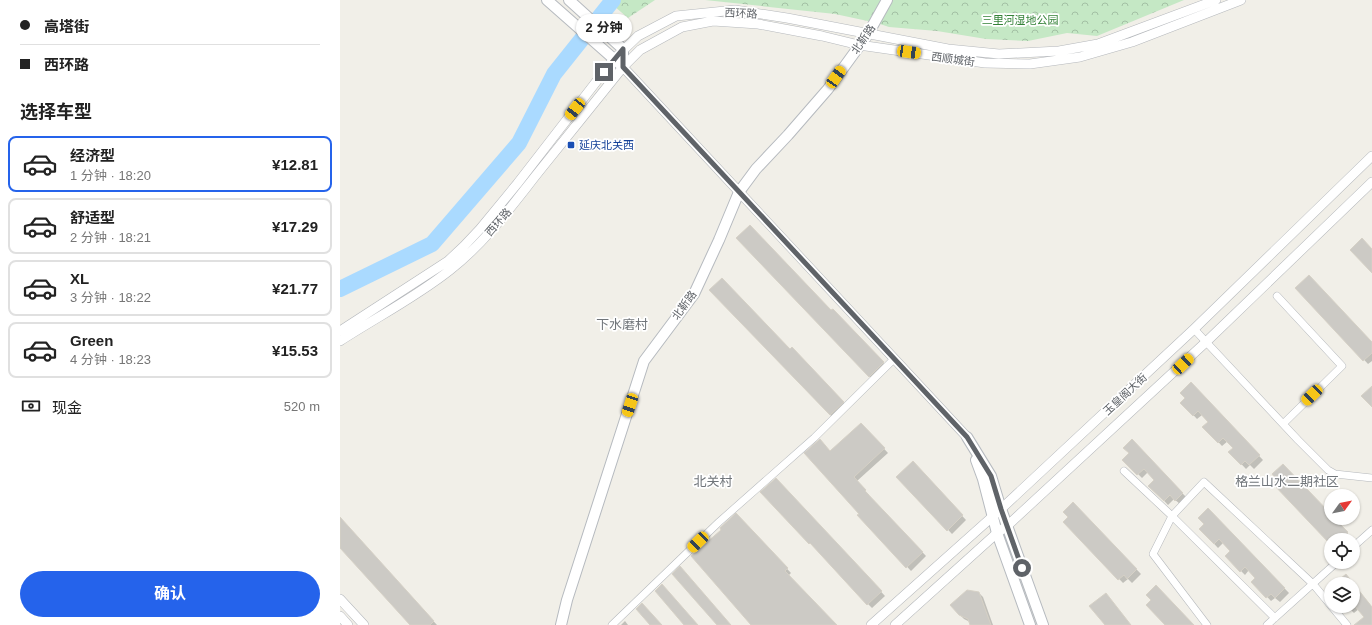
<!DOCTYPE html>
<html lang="zh">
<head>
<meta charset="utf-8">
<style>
	:root { --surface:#fff; --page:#f2f2f2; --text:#222; --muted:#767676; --line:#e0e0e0; --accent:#2563eb }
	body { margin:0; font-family:Arial,"Noto Sans SC",sans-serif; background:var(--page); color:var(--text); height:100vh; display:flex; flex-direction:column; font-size:15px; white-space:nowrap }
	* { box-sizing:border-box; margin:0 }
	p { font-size:13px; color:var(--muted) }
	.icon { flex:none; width:22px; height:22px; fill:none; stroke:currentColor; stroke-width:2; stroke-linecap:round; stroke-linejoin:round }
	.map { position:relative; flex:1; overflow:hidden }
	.side { display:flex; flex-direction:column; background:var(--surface); width:340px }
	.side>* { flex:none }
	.guide { display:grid; align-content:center; height:88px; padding:0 20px; background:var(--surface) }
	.needle { width:26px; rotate:57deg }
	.fabs { position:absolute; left:984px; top:489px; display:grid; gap:8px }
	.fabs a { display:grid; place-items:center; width:36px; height:36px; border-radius:50%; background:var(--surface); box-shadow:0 1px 3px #0004; font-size:20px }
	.end { position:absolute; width:18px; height:18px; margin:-9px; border:5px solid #5f6368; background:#fff; box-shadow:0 0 0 2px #fff }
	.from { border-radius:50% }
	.bubble { position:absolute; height:28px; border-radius:14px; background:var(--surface); box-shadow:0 1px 3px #0004; font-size:13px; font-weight:700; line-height:28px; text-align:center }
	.car { position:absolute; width:12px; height:24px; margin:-12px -6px; border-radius:5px; box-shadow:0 0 3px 1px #0007; background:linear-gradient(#f5c518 24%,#345 0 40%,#f5c518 0 76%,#345 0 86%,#f5c518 0) }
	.guide b { display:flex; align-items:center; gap:14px; height:38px; font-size:15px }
	.guide b+b { border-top:1px solid var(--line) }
	.guide i { width:10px; height:10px; background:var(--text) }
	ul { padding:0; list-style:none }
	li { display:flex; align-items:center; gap:12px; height:56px; margin:0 8px 6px; padding:0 12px; border:2px solid var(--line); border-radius:8px }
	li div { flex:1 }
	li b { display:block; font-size:15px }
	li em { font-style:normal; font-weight:700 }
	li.on { border-color:var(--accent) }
	li>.icon { width:36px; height:36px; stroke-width:1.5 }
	h2 { padding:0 20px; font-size:18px; line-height:48px }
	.pay { display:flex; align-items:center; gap:10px; height:44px; padding:0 20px; font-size:15px }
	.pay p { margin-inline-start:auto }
	.primary-button { display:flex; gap:8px; margin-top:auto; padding:8px 20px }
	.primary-button a { flex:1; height:46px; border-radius:24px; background:var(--accent); color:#fff; font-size:16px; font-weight:700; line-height:46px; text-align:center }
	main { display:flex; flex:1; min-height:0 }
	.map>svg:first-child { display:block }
</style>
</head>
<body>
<main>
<section class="side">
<div class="guide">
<b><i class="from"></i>高塔街</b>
<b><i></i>西环路</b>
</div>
<h2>选择车型</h2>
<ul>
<li class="on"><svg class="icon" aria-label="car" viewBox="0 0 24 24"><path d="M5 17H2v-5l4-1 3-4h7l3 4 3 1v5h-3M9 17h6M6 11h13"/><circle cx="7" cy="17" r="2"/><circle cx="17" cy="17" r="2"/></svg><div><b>经济型</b><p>1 分钟 · 18:20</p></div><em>¥12.81</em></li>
<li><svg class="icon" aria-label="car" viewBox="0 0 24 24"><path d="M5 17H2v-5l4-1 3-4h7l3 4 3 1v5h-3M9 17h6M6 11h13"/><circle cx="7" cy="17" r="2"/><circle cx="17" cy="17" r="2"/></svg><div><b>舒适型</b><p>2 分钟 · 18:21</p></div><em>¥17.29</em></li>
<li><svg class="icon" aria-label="car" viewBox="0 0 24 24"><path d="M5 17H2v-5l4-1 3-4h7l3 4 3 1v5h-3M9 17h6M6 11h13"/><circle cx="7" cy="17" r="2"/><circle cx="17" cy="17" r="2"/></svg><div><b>XL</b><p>3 分钟 · 18:22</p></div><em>¥21.77</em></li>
<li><svg class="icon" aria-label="car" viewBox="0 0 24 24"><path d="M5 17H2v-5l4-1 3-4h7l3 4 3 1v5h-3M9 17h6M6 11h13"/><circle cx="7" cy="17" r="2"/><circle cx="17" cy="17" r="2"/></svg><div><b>Green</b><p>4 分钟 · 18:23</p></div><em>¥15.53</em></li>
</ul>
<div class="pay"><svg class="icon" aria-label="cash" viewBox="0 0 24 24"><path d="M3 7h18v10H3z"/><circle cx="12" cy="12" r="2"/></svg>现金<p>520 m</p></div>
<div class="primary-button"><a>确认</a></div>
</section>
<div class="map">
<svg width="1032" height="625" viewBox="0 0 1032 625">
	<defs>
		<pattern id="park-crowns" width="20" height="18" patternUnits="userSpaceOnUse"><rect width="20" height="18" fill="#c5e8c5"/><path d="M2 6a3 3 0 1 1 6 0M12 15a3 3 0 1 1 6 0" fill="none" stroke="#a3c0a4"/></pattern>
	</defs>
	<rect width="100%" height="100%" fill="#f1efe8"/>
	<path fill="url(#park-crowns)" d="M 267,0 L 315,0 L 288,18 Z
		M 365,0 L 844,0 L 757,36 L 727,33 L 688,41 L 646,39 L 597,31 L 549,27 L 537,23 L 495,14 Z"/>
	<path fill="#0003" d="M 398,238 L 491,312 L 493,310 L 547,367 L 533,380 Z
		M 957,288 L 1032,344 L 1032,361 L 1028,364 Z
		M 370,290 L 450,351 L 452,349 L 507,406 L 494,419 Z
		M 850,384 L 923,460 L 914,469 L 910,465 L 906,469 L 890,452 L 894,448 L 888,441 L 882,446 L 864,427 L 869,422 L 862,415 L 857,419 L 842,403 L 847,398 Z
		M 521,424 L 548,453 L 517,481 L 529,495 L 528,495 L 586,556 L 571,571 L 519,515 L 521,514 L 491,452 Z
		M 792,441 L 847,498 L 840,504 L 834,499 L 828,505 L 810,486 L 816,480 L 808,472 L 802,478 L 784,460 L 790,453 Z
		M 573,463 L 626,520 L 612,534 L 558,477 Z
		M 436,479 L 545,596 L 532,608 L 528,604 Z
		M 934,484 L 991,516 L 991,518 L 993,518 L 1011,537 L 1007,540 L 991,540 L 991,543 Z
		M 733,504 L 801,574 L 792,583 L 788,579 L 783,583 L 724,522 L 729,517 Z
		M 868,509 L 949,593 L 940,602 L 935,598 L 931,601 L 913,582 L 917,578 L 909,570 L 905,575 L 886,556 L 891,551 L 883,543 L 878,548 L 860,529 L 865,524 Z
		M 396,515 L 451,573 L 448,576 L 495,625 L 413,625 Z
		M 0,518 L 97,625 L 71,625 L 0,546 Z
		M 1010,580 L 1032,607 L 1032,625 L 1023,625 L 1025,617 L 1019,609 L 1014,613 L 1007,606 L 1013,606 L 1013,584 L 999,584 Z
		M 639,593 L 643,597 L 653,625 L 631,625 L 630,622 L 624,619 L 620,615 Z
		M 285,621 L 288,625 L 281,625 Z"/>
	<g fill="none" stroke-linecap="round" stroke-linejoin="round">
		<path stroke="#aadaff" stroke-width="16" d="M 0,289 L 92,244 L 179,143 L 214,74 L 273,0"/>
	</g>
	<path fill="#cccac5" stroke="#d6d1c6" d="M 410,225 L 491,310 L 493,309 L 544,362 L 529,377 L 396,238 Z
		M 1022,238 L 1032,249 L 1032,273 L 1010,250 Z
		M 969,275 L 1032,342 L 1032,353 L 1023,361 L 955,288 Z
		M 382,278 L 450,349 L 452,347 L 504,402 L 490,415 L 369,290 Z
		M 851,382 L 920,455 L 909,465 L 905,461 L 901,465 L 888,452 L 893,448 L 883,438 L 878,443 L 862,427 L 868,422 L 858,411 L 853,416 L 840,403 L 845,398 L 840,393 Z
		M 1032,386 L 1032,407 L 1021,396 Z
		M 521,423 L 545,448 L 514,477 L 526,490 L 525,491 L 583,552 L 566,568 L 517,515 L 519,514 L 464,453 L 480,439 L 490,451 Z
		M 792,439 L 843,493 L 835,501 L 830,495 L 824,501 L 808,486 L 814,480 L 804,469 L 797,475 L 782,460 L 789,453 L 783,448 Z
		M 573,461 L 623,515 L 607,531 L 556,477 Z
		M 943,464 L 991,514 L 991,518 L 994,518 L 1008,532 L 999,540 L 991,540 L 989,543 L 933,484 L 937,480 L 932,474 Z
		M 436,478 L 542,591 L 527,605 L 470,543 L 469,544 L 420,492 Z
		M 733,502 L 797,569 L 787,579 L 784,575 L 778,580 L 723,522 L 728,517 L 723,512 Z
		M 868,508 L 945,588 L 935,598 L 931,594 L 926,598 L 911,582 L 915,578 L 905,567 L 900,572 L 885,556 L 890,551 L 879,539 L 874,544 L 859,529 L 864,524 L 858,518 Z
		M 396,513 L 448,568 L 445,571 L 497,625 L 411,625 L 351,556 L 381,530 L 380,528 Z
		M 0,517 L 94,621 L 90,625 L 70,625 L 0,548 Z
		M 340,566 L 391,625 L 377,625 L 332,574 Z
		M 1006,574 L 1032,607 L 1032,625 L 1014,625 L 1024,617 L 1013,604 L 1013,584 L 994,584 Z
		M 322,584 L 358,625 L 344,625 L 315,591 Z
		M 816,585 L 854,625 L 825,625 L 806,605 L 811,600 L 806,595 Z
		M 627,590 L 639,592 L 651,625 L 630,625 L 628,619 L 619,615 L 610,605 Z
		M 766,593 L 791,625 L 765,625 L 749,606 Z
		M 302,603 L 322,625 L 310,625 L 296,609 Z"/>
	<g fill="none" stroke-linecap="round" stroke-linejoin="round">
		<defs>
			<path id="minor" d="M 937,296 L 1002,366 L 943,424
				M 854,329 L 958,440 L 988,470 L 995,474 L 1032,478
				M 784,471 L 832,516 L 813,554 L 867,625
				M 1013,547 L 1032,530
				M 935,618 L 832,516 L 864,482 L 973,584 L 1007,625
				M 272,625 L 379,522 L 474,438 L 554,359
				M 927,625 L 997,562"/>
			<path id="tertiary" d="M 283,67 L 627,437
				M 0,331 L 108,261 L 124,246 L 140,229 L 177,184 L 273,60 L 298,36 L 336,16 L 395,10 L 447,18 L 608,49 L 659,54 L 719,51 L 758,44 L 876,0
				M 0,341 C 37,317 76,297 110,270 C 146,242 173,204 201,169 C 228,135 256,101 283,67 L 300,50 L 342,27 L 373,21 L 418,24 L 482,36 L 519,45 L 645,63 L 690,64 L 740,57 L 792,42 L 901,0
				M 0,599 L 24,625
				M 0,616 L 8,625
				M 531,625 L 661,509 L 854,329 L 1032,156
				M 555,625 L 657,533 L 667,526 L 866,342 L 1032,182"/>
			<path id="secondary" d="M 207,0 L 283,67
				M 229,0 L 283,49 L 283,67
				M 627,437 L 651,476 L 661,509 L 703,625
				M 636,460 L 643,479 L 657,533 L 690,625
				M 221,625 L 227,600 L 304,361 L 354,294 L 379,240 L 399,192 L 416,169 L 448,135 L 488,89 L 528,34 L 547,0"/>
		</defs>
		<use href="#minor" stroke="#b5b8bc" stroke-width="8"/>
		<use href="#tertiary" stroke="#b5b8bc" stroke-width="10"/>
		<use href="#secondary" stroke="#b6babf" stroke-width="12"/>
		<use href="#minor" stroke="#fff" stroke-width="7"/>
		<use href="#tertiary" stroke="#fff" stroke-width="9"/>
		<use href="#secondary" stroke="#fff" stroke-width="10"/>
	</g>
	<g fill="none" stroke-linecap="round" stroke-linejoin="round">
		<path stroke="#5f6368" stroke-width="5" d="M 264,72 L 283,49 L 283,67 L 627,437 L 651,476 L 661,509 L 682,568"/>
	</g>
	<rect fill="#1a4fb4" stroke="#fff" stroke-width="1.5" x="227" y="141" width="8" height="8" rx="2"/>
	<g text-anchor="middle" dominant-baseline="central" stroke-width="3.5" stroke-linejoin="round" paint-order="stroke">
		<g font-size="11" fill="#5f6368" stroke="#fff">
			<text transform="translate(401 13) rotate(3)">西环路</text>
			<text transform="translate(523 39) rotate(-56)">北靳路</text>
			<text transform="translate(613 59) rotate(8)">西顺城街</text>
			<text transform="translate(158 222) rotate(-49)">西环路</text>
			<text transform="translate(344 305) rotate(-54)">北靳路</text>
			<text transform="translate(785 394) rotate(-43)">玉皇阁大街</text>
		</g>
		<g font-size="11" fill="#348238" stroke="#fff">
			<text x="680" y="20">三里河湿地公园</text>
		</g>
		<g font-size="11" fill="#164399" stroke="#fff" text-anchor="start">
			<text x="239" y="145">延庆北关西</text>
		</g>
		<g font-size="13" fill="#70757a" stroke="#fff">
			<text x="282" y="324">下水磨村</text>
			<text x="373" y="481">北关村</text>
			<text x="947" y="481">格兰山水二期社区</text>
		</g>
	</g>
</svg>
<div class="fabs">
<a><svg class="needle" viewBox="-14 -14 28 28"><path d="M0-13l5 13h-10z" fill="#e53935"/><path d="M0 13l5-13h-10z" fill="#767676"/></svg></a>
<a><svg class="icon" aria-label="locate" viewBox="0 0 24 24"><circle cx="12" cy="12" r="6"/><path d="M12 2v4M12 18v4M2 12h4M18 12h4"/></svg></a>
<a><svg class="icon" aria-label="layers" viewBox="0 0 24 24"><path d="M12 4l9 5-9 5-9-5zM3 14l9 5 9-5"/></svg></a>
</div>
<i class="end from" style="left:682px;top:568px"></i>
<i class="end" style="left:264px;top:72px"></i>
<div class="bubble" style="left:236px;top:14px;width:56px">2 分钟</div>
<i class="car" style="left:569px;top:52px;rotate:98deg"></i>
<i class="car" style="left:496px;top:77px;rotate:35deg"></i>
<i class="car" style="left:235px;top:109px;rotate:218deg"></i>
<i class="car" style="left:843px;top:364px;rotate:47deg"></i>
<i class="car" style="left:972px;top:395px;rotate:226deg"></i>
<i class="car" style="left:290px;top:405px;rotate:198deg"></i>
<i class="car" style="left:358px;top:542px;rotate:226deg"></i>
</div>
</main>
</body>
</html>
